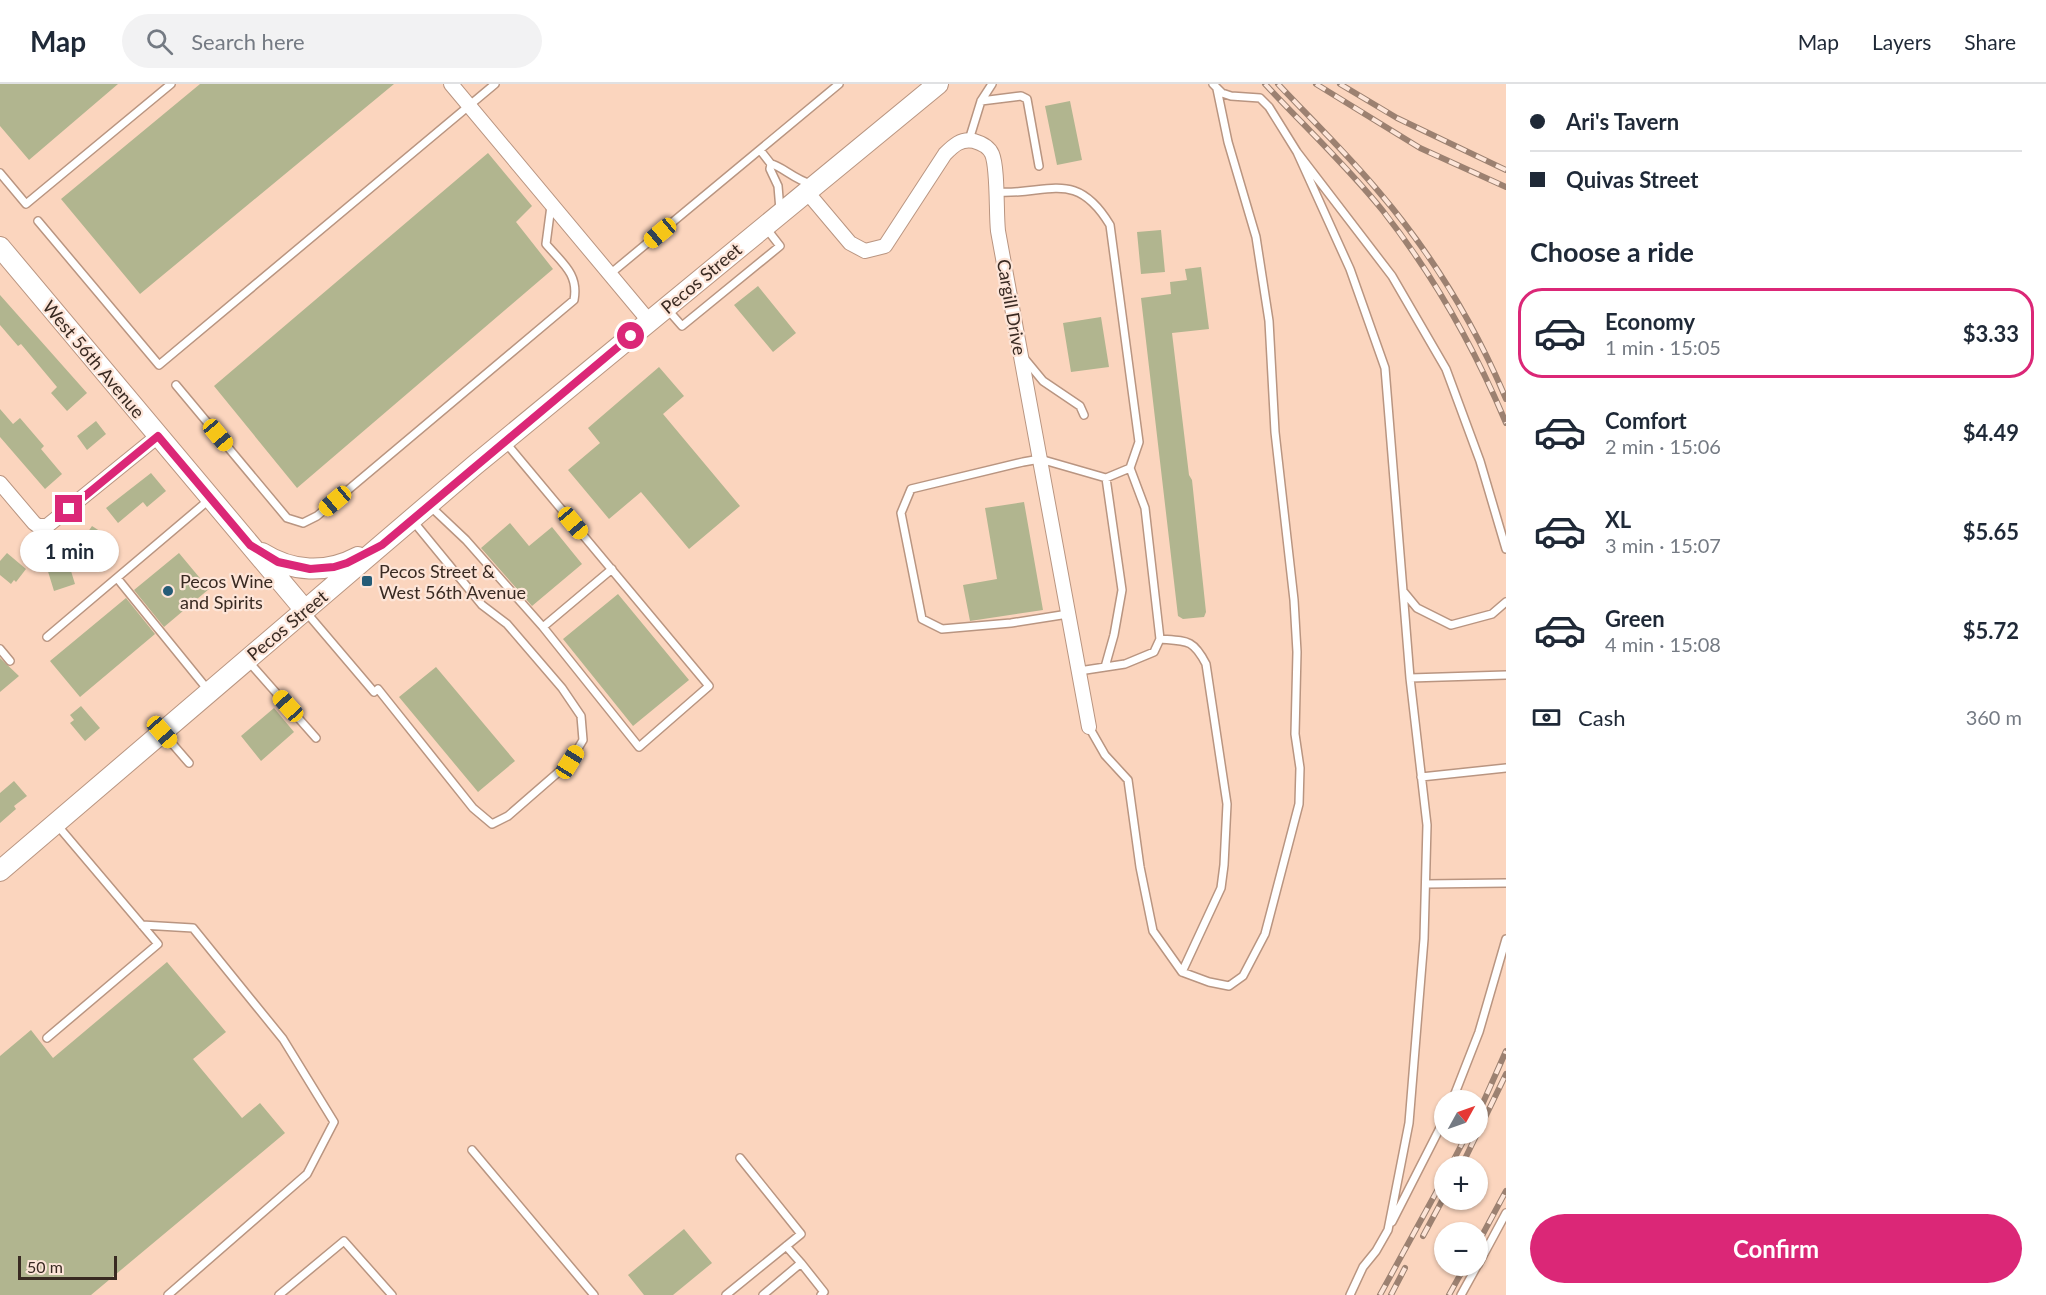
<!DOCTYPE html>
<html lang="en">
<head>
<meta charset="utf-8">
<style>
	:root { --surface:#fff; --page:#f2f2f3; --text:#1f2937; --muted:#747a83; --line:#e0e1e3; --accent:#db2777 }
	body { margin:0; font-family:Lato,sans-serif; background:var(--page); color:var(--text); height:100vh; display:flex; flex-direction:column; font-size:22px; white-space:nowrap }
	* { box-sizing:border-box; margin:0 }
	p { font-size:20px; color:var(--muted) }
	.icon { flex:none; width:33px; height:33px; fill:none; stroke:currentColor; stroke-width:2; stroke-linecap:round; stroke-linejoin:round }
	.map { position:relative; flex:1; overflow:hidden }
	.side { display:flex; flex-direction:column; background:var(--surface); width:540px }
	.side>* { flex:none }
	.hud { display:grid; align-content:center; height:132px; padding:0 24px; background:var(--surface) }
	.needle { width:39px; rotate:50deg }
	.tools { position:absolute; left:1434px; top:1006px; display:grid; gap:12px }
	.tools a { display:grid; place-items:center; width:54px; height:54px; border-radius:50%; background:var(--surface); box-shadow:0 2px 4px #0004; font-size:30px }
	.scale { position:absolute; left:18px; bottom:15px; width:99px; box-sizing:border-box; padding-left:6px; border:3px solid #392a22; border-top:0; font-size:16px; line-height:21px; white-space:nowrap; color:#392a22; -webkit-text-stroke:4px #fde5d8; paint-order:stroke }
	.end { position:absolute; width:27px; height:27px; margin:-14px; border:8px solid #db2777; background:#fff; box-shadow:0 0 0 3px #fff }
	.from { border-radius:50% }
	.bubble { position:absolute; height:42px; border-radius:21px; background:var(--surface); box-shadow:0 2px 4px #0004; font-size:20px; font-weight:700; line-height:42px; text-align:center }
	.car { position:absolute; width:18px; height:36px; margin:-18px -9px; border-radius:8px; box-shadow:0 0 4px 2px #0007; background:linear-gradient(#f5c518 24%,#345 0 40%,#f5c518 0 76%,#345 0 86%,#f5c518 0) }
	.hud b { display:flex; align-items:center; gap:21px; height:57px; font-size:22px }
	.hud b+b { border-top:2px solid var(--line) }
	.hud i { width:15px; height:15px; background:var(--text) }
	ul { padding:0; list-style:none }
	li { display:flex; align-items:center; gap:18px; height:90px; margin:0 12px 9px; padding:0 12px; border:3px solid transparent; border-radius:24px }
	li div { flex:1 }
	li b { display:block; font-size:22px }
	li em { font-style:normal; font-weight:700 }
	li.active { border-color:var(--accent) }
	li>.icon { width:54px; height:54px; stroke-width:1.5 }
	h2 { padding:0 24px; font-size:27px; line-height:72px }
	.pay { display:flex; align-items:center; gap:15px; height:66px; padding:0 24px; font-size:22px }
	.pay p { margin-inline-start:auto }
	.button { display:flex; gap:12px; margin-top:auto; padding:12px 24px }
	.button a { flex:1; height:69px; border-radius:36px; background:var(--accent); color:#fff; font-size:24px; font-weight:700; line-height:69px; text-align:center }
	header { display:flex; align-items:center; gap:36px; box-sizing:border-box; height:84px; padding:0 30px; background:var(--surface); border-bottom:2px solid var(--line) }
	header strong { font-size:28px }
	nav { display:flex; gap:33px; margin-inline-start:auto; font-size:21px }
	.search { width:420px; height:54px; background:var(--page); display:flex; align-items:center; gap:15px; box-sizing:border-box; padding:0 21px; border-radius:33px; color:var(--muted); font-size:22px }
	main { display:flex; flex:1; min-height:0 }
	.map>svg:first-child { display:block }
</style>
</head>
<body>
<header>
<strong>Map</strong>
<div class="search"><svg class="icon" aria-label="search" viewBox="0 0 24 24"><circle cx="10" cy="10" r="6"/><path d="M15 15l6 6"/></svg>Search here</div>
<nav><a>Map</a><a>Layers</a><a>Share</a></nav>
</header>
<main>
<div class="map">
<svg width="1506" height="1211" viewBox="0 0 1506 1211">
	<rect width="100%" height="100%" fill="#fbd5be"/>
	<path fill="#b1b58f" d="M 0,0 L 118,0 L 29,76 L 0,42 Z
		M 200,0 L 394,0 L 140,210 L 61,115 Z
		M 1070,17 L 1082,76 L 1057,81 L 1045,22 Z
		M 488,69 L 532,122 L 516,138 L 553,185 L 297,404 L 214,302 Z
		M 1161,146 L 1165,188 L 1141,190 L 1137,148 Z
		M 1201,183 L 1209,245 L 1172,249 L 1189,391 L 1192,396 L 1206,528 L 1204,533 L 1183,535 L 1178,532 L 1141,214 L 1171,210 L 1170,198 L 1187,196 L 1185,185 Z
		M 758,202 L 796,249 L 773,268 L 734,221 Z
		M 0,211 L 87,309 L 67,327 L 51,309 L 57,303 L 21,260 L 18,262 L 0,241 Z
		M 1101,233 L 1109,283 L 1071,288 L 1063,239 Z
		M 659,283 L 684,312 L 663,330 L 740,422 L 689,465 L 641,408 L 609,435 L 568,386 L 600,359 L 588,344 Z
		M 0,325 L 13,340 L 20,334 L 44,362 L 41,365 L 62,390 L 45,405 L 0,353 Z
		M 96,337 L 106,350 L 87,366 L 77,352 Z
		M 151,389 L 166,407 L 147,423 L 143,418 L 118,439 L 106,424 Z
		M 1024,418 L 1043,526 L 970,537 L 963,501 L 997,495 L 985,424 Z
		M 510,439 L 529,462 L 552,443 L 582,480 L 532,522 L 481,464 Z
		M 92,442 L 106,451 L 93,470 L 79,461 Z
		M 7,469 L 26,485 L 16,498 L 14,496 L 11,500 L 0,491 L 0,477 Z
		M 179,469 L 209,505 L 164,543 L 134,506 Z
		M 67,474 L 75,500 L 54,507 L 46,481 Z
		M 618,510 L 689,596 L 633,642 L 563,555 Z
		M 126,514 L 155,550 L 80,613 L 50,577 Z
		M 0,574 L 19,592 L 0,608 Z
		M 436,583 L 515,677 L 478,708 L 399,613 Z
		M 81,622 L 100,644 L 85,657 L 70,639 L 74,636 L 70,631 Z
		M 274,624 L 294,648 L 261,677 L 241,652 Z
		M 14,697 L 27,712 L 14,722 L 16,725 L 0,739 L 0,709 Z
		M 167,878 L 226,948 L 193,975 L 242,1034 L 260,1019 L 285,1049 L 91,1211 L 0,1211 L 0,972 L 31,946 L 53,974 Z
		M 684,1145 L 712,1179 L 673,1211 L 644,1211 L 628,1191 Z"/>
	<g fill="none" stroke-linecap="round" stroke-linejoin="round">
		<defs>
			<path id="lane" d="M 1213,0 L 1222,9 L 1231,12 L 1260,14 L 1269,23 L 1297,68 L 1392,192 L 1446,285 L 1480,377 L 1506,465
				M 981,17 L 1021,12 L 1027,15 L 1039,82
				M 969,56 L 981,17 L 992,0
				M 760,66 L 771,80 C 780,81 795,96 811,100
				M 1297,68 L 1350,185 L 1385,284 L 1403,507 L 1417,524 L 1451,541 L 1492,530 L 1506,518
				M 771,80 L 770,85 L 778,102 L 780,126
				M 0,89 L 26,120 L 171,0
				M 996,108 C 1047,112 1075,83 1110,141 L 1139,358 L 1130,384 L 1106,394 L 1040,375 L 1023,378 L 911,405 L 901,429 L 922,535 L 942,545 L 1011,539 L 1068,530
				M 38,137 L 159,281 L 495,0
				M 610,190 L 839,0
				M 668,226 L 682,242 L 780,162 L 766,144
				M 1024,274 L 1043,297 L 1080,322 L 1084,331
				M 176,301 L 287,434 L 303,439 L 317,432 L 574,216 C 579,190 562,179 546,160 L 551,122
				M 506,359 L 709,602 L 639,663 L 543,543
				M 430,422 L 466,456 L 543,543 L 612,485
				M 117,494 L 208,606
				M 306,528 L 374,608
				M 47,553 L 210,415
				M 1160,555 C 1187,557 1193,555 1206,580 L 1227,720 L 1224,781 L 1221,804 L 1182,888 L 1209,898 L 1229,902 L 1243,892 L 1265,850 L 1299,720 L 1300,684 L 1295,650 L 1297,568 L 1294,516 L 1275,348 L 1269,237 L 1256,153 L 1228,58 L 1217,5
				M 0,565 L 10,577
				M 248,577 L 316,654
				M 1105,583 L 1114,551 L 1122,506 L 1106,394
				M 1079,587 L 1125,580 L 1154,568 L 1160,555 L 1145,424 L 1130,384
				M 1410,594 L 1506,591
				M 378,605 L 473,724 L 492,740 L 508,732 L 570,678 L 583,656 L 581,632 L 562,604 L 507,540 L 482,521 L 413,437
				M 1089,643 L 1105,671 L 1128,696 L 1140,783 L 1153,847 L 1182,888
				M 163,649 L 189,679
				M 1421,693 L 1506,684
				M 1426,800 L 1506,799
				M 142,841 L 193,844 L 283,955 L 334,1038 L 307,1090 L 168,1211
				M 47,954 L 158,860 L 58,742
				M 1452,1017 L 1479,948 L 1506,855
				M 472,1066 L 594,1211
				M 1392,1138 L 1444,1036
				M 801,1179 L 824,1208 L 821,1211
				M 1478,1181 L 1506,1129
				M 279,1211 L 344,1157 L 392,1211
				M 726,1211 L 801,1150 L 740,1074
				M 763,1211 L 801,1179 L 786,1162
				M 1350,1211 L 1363,1183 L 1376,1167 L 1388,1146 L 1409,1039 L 1424,855 L 1427,741 L 1410,594 L 1403,507
				M 1461,1211 L 1477,1182"/>
			<path id="street" d="M 451,0 L 649,237
				M 807,108 L 850,159 L 865,167 L 885,162 L 945,70 C 953,62 961,54 974,57 C 981,59 989,63 992,70 C 998,84 996,129 998,147 L 1089,643
				M 0,399 L 34,439 L 38,442 L 47,442 L 158,352"/>
			<path id="secondary" d="M 0,163 L 304,525
				M 262,469 C 292,488 326,490 358,473
				M 0,787 L 475,381 L 938,0"/>
		</defs>
		<use href="#lane" stroke="#b99581" stroke-width="10"/>
		<use href="#street" stroke="#b99581" stroke-width="16"/>
		<use href="#secondary" stroke="#b99581" stroke-width="22"/>
		<use href="#lane" stroke="#fff" stroke-width="7"/>
		<use href="#street" stroke="#fff" stroke-width="14"/>
		<use href="#secondary" stroke="#fff" stroke-width="20"/>
		<defs>
			<path id="rail" d="M 1265,0 C 1304,42 1347,82 1383,127 C 1434,192 1474,263 1506,339
				M 1278,0 C 1312,36 1347,70 1379,108 C 1431,169 1475,241 1506,315
				M 1316,0 L 1420,64 L 1506,103
				M 1340,0 L 1397,34 L 1506,86
				M 1478,1030 L 1506,967
				M 1450,1083 L 1467,1050
				M 1461,1083 L 1506,990
				M 1423,1152 L 1444,1113
				M 1478,1159 L 1506,1107
				M 1380,1211 L 1444,1094
				M 1391,1211 L 1405,1184
				M 1449,1211 L 1465,1182"/>
		</defs>
		<use href="#rail" stroke="#9c8171" stroke-width="6"/>
		<use href="#rail" stroke="#fde5d8" stroke-width="4" stroke-dasharray="11" stroke-linecap="butt"/>
	</g>
	<g fill="none" stroke-linecap="round" stroke-linejoin="round">
		<path stroke="#db2777" stroke-width="8" d="M 69,425 L 158,352 L 250,461 L 278,478 L 310,485 L 334,483 L 347,479 L 382,461 L 631,252"/>
	</g>
	<g fill="#255c77" stroke="#fde5d8" stroke-width="2">
		<rect x="361" y="491" width="12" height="12" rx="3"/>
		<circle cx="168" cy="507" r="6"/>
	</g>
	<g text-anchor="middle" dominant-baseline="central" stroke-width="4.5" stroke-linejoin="round" paint-order="stroke">
		<g font-size="18" fill="#392a22" stroke="#fde5d8">
			<text transform="translate(701 194) rotate(-40)">Pecos Street</text>
			<text transform="translate(1012 223) rotate(80)">Cargill Drive</text>
			<text transform="translate(94 275) rotate(50)">West 56th Avenue</text>
			<text transform="translate(287 541) rotate(-40)">Pecos Street</text>
		</g>
		<g font-size="18" fill="#392a22" stroke="#fde5d8" text-anchor="start">
			<text x="379" y="487">Pecos Street &amp;<tspan x="379" dy="21">West 56th Avenue</tspan></text>
			<text x="180" y="497">Pecos Wine<tspan x="180" dy="21">and Spirits</tspan></text>
		</g>
	</g>
</svg>
<div class="tools">
<a><svg class="needle" viewBox="-14 -14 28 28"><path d="M0-13l5 13h-10z" fill="#e53935"/><path d="M0 13l5-13h-10z" fill="#747a83"/></svg></a>
<a>+</a>
<a>−</a>
</div>
<div class="scale">50 m</div>
<i class="end from" style="left:631px;top:252px"></i>
<i class="end" style="left:69px;top:425px"></i>
<div class="bubble" style="left:20px;top:446px;width:99px">1 min</div>
<i class="car" style="left:660px;top:149px;rotate:230deg"></i>
<i class="car" style="left:218px;top:351px;rotate:140deg"></i>
<i class="car" style="left:335px;top:417px;rotate:230deg"></i>
<i class="car" style="left:573px;top:439px;rotate:140deg"></i>
<i class="car" style="left:288px;top:622px;rotate:318deg"></i>
<i class="car" style="left:162px;top:648px;rotate:139deg"></i>
<i class="car" style="left:570px;top:678px;rotate:32deg"></i>
</div>
<section class="side">
<div class="hud">
<b><i class="from"></i>Ari's Tavern</b>
<b><i></i>Quivas Street</b>
</div>
<h2>Choose a ride</h2>
<ul>
<li class="active"><svg class="icon" aria-label="car" viewBox="0 0 24 24"><path d="M5 17H2v-5l4-1 3-4h7l3 4 3 1v5h-3M9 17h6M6 11h13"/><circle cx="7" cy="17" r="2"/><circle cx="17" cy="17" r="2"/></svg><div><b>Economy</b><p>1 min · 15:05</p></div><em>$3.33</em></li>
<li><svg class="icon" aria-label="car" viewBox="0 0 24 24"><path d="M5 17H2v-5l4-1 3-4h7l3 4 3 1v5h-3M9 17h6M6 11h13"/><circle cx="7" cy="17" r="2"/><circle cx="17" cy="17" r="2"/></svg><div><b>Comfort</b><p>2 min · 15:06</p></div><em>$4.49</em></li>
<li><svg class="icon" aria-label="car" viewBox="0 0 24 24"><path d="M5 17H2v-5l4-1 3-4h7l3 4 3 1v5h-3M9 17h6M6 11h13"/><circle cx="7" cy="17" r="2"/><circle cx="17" cy="17" r="2"/></svg><div><b>XL</b><p>3 min · 15:07</p></div><em>$5.65</em></li>
<li><svg class="icon" aria-label="car" viewBox="0 0 24 24"><path d="M5 17H2v-5l4-1 3-4h7l3 4 3 1v5h-3M9 17h6M6 11h13"/><circle cx="7" cy="17" r="2"/><circle cx="17" cy="17" r="2"/></svg><div><b>Green</b><p>4 min · 15:08</p></div><em>$5.72</em></li>
</ul>
<div class="pay"><svg class="icon" aria-label="cash" viewBox="0 0 24 24"><path d="M3 7h18v10H3z"/><circle cx="12" cy="12" r="2"/></svg>Cash<p>360 m</p></div>
<div class="button"><a>Confirm</a></div>
</section>
</main>
</body>
</html>
